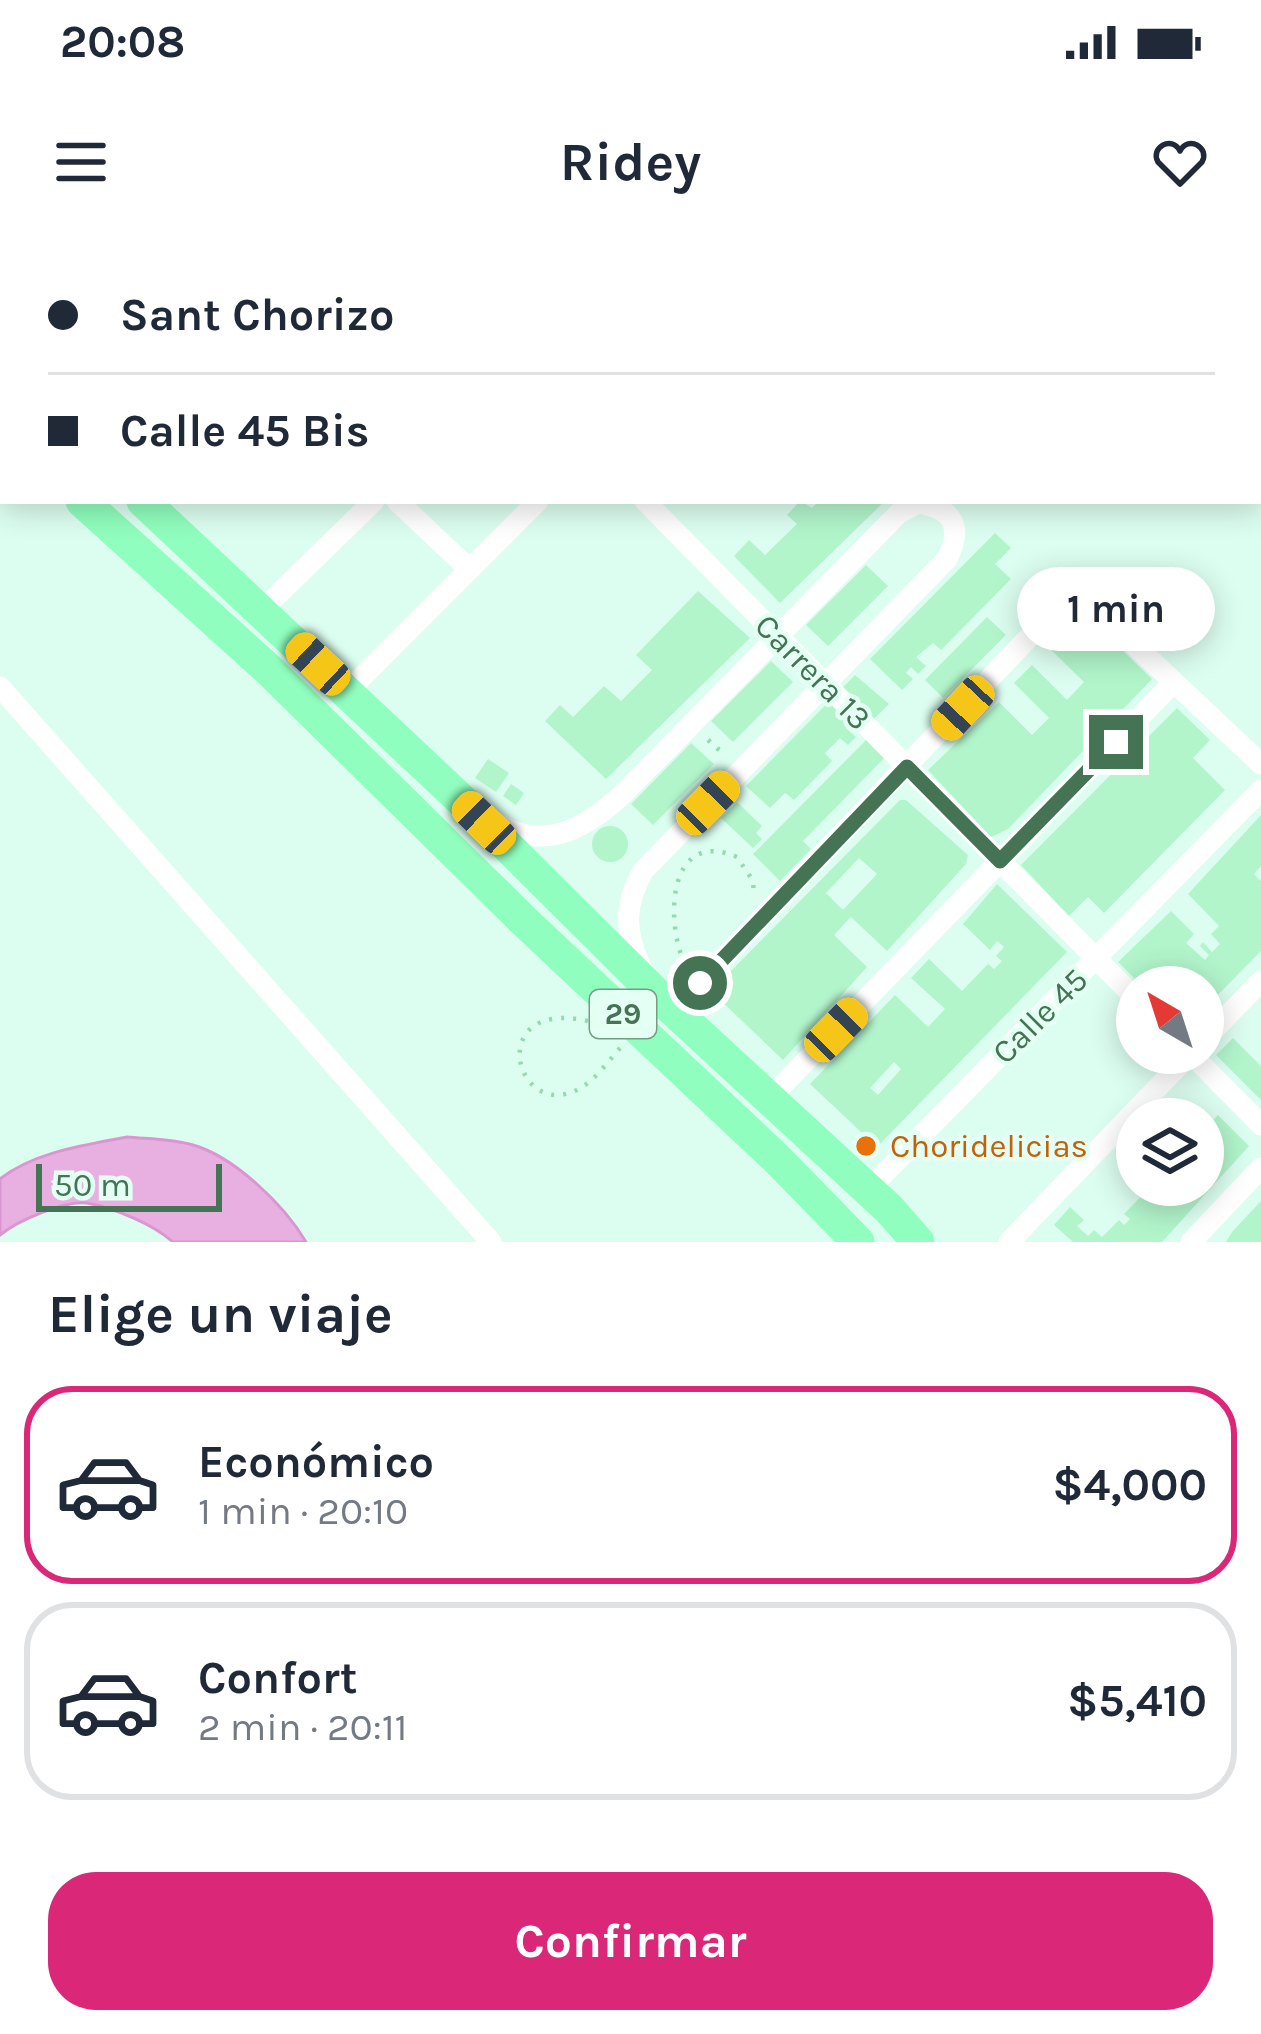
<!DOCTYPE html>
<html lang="es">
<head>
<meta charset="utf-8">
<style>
	:root { --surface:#fff; --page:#f2f2f3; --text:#1f2937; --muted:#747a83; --line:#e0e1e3; --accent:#db2777 }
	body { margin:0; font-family:Karla,sans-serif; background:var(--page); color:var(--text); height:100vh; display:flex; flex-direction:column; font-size:45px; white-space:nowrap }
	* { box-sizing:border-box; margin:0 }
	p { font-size:39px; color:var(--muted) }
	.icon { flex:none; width:66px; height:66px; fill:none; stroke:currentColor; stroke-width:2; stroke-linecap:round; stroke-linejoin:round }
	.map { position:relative; height:1002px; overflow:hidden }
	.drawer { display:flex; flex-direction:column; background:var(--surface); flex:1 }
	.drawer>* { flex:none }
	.banner { position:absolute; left:0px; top:0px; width:1263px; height:264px; box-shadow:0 6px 30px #0003; display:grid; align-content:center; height:264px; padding:0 48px; background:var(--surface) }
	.needle { width:78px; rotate:321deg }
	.fabs { position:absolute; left:1116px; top:726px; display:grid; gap:24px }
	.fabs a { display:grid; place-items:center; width:108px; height:108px; border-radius:50%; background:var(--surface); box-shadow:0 6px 30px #0003; font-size:60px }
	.scale { position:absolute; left:36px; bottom:30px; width:186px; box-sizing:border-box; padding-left:12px; border:6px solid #447454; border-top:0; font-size:33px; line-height:42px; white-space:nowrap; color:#447454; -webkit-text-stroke:9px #e4fff4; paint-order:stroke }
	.end { position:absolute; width:54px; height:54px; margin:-27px; border:15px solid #447454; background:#fff; box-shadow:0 0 0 6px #fff }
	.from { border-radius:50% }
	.bubble { position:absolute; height:84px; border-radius:42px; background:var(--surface); box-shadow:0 6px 30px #0003; font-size:39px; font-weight:700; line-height:84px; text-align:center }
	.car { position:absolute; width:36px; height:72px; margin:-36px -18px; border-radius:15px; box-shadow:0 0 9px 3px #0007; background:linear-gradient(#f5c518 24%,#345 0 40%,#f5c518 0 76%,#345 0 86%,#f5c518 0) }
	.banner b { display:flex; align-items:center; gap:42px; height:114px; font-size:45px }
	.banner b+b { border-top:3px solid var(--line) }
	.banner i { width:30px; height:30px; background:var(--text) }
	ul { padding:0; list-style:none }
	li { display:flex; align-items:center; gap:36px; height:198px; margin:0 24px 18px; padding:0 24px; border:6px solid var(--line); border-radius:48px }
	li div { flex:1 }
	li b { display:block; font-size:45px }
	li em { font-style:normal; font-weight:700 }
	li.active { border-color:var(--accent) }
	li>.icon { width:108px; height:108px; stroke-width:1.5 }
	h2 { padding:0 48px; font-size:54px; line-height:144px }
	.button { display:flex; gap:24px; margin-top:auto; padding:24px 48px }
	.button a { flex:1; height:138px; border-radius:48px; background:var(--accent); color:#fff; font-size:48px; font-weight:700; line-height:138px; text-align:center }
	.status { display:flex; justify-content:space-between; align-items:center; height:84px; padding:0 60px; background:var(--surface); direction:ltr }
	.status svg { height:33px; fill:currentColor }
	header { display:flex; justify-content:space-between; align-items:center; height:156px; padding:0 48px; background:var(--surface); font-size:54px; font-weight:700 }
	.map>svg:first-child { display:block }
</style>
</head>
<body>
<div class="status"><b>20:08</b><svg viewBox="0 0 49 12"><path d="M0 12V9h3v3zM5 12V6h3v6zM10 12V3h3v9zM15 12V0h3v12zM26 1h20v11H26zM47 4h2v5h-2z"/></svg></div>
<header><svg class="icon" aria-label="menu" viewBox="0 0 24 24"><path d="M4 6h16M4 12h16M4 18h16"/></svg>Ridey<svg class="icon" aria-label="heart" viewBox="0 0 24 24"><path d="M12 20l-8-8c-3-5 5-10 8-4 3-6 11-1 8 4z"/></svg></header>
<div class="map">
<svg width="1261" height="1002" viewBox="0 0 1261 1002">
	<rect width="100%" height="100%" fill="#dcfef0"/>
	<path fill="#e8b0e1" stroke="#da96d1" stroke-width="3" d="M 127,897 C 148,899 173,899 193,905 C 235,917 285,966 306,1002 L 173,1002 C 153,984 114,968 87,963 C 65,960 17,981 0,995 L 0,939 C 34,912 85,905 127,897 Z"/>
	<path fill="#b2f5cb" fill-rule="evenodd" d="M 800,261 L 812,268 L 819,261 L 885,261 L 780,363 L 734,316 L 749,300 L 765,315 L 797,284 L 787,275 Z
		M 995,293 L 1011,308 L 995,324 L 1011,339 L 941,410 L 933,403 L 916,417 L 926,426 L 918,434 L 911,427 L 906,433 L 913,439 L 902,450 L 870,419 Z
		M 866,325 L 888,346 L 828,406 L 806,385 Z
		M 698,351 L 750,398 L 606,539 L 545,481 L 560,465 L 573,477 L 604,446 L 621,461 L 652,430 L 636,415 Z
		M 1086,375 L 1152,439 L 1008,589 L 991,597 L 928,530 L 999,462 L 1032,495 L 1049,478 L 1014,443 L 1032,425 L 1067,460 L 1084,442 L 1049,408 Z
		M 987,377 L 1006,395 L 943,458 L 925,440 Z
		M 771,421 L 793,442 L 733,502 L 711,481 Z
		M 855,435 L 889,464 L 864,489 L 854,480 L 846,488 L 856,497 L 848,505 L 840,498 L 825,513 L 832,521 L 794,560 L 785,553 L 770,568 L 746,546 Z
		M 1177,468 L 1210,500 L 1193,518 L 1225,550 L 1104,673 L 1088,657 L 1069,676 L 1021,625 Z
		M 878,488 L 897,505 L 803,601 L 811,609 L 780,641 L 753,614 Z
		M 691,503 L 714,524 L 653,585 L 631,564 Z
		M 488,519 L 509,533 L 496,552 L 475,538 Z
		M 511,544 L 524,553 L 516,565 L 503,556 Z
		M 900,560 L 906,560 L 968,615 L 966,624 L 887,711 L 851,677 L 834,695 L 867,727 L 783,820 L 716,756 L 715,747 ZM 859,618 L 877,634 L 843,670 L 826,653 Z
		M 737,562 L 762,586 L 756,593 L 762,599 L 753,608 L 721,578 Z
		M 1261,575 L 1261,626 L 1254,634 L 1261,641 L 1261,711 L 1203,770 L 1203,747 L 1143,747 L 1118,722 L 1171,671 L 1194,694 L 1186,703 L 1205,720 L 1209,715 L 1200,706 L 1203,702 L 1212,712 L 1220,704 L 1211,694 L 1219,686 L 1188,654 Z
		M592 604a18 18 0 1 1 36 0a18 18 0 1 1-36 0Z
		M 997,644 L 1067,712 L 877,907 L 810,844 L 895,755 L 928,787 L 945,769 L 911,738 L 929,719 L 962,751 L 988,724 L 994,729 L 1002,721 L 996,716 L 1004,707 L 997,701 L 990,710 L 963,684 ZM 894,822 L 901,829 L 878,855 L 870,848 Z
		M 1233,798 L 1261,826 L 1261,860 L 1216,815 Z
		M 1168,861 L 1169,863 L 1186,879 L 1151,879 Z
		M 1218,875 L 1249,906 L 1162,1002 L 1073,1002 L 1054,985 L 1070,967 L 1084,980 L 1077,986 L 1088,996 L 1094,990 L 1102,997 L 1119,980 L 1124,985 L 1130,979 L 1124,974 L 1152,945 L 1159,951 L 1165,945 L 1203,945 L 1203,907 L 1209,900 L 1203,891 Z
		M 1137,893 L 1137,931 L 1118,913 Z
		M 1261,961 L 1261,1002 L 1226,1002 L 1232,992 Z"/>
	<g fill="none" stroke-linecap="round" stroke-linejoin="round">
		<path stroke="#96d9af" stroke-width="4.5" stroke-dasharray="3 9" stroke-linecap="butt" d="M 708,500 L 726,516
			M 685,724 C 665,683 667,587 737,617 L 753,641 L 754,655
			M 588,781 C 481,757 516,888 582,847 C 597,838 609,820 621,807"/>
		<path stroke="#fff" stroke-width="21" d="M 380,0 L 383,3
			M 800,0 L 803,3
			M 301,3 L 304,0
			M 397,261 L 469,329
			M 645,261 L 1137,760
			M 261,371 L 374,261
			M 0,447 L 491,1002
			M 347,452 L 538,261
			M 490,579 C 542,614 584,590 623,554 L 899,273 L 918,263 C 954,268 963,288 947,319 L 643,631 C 623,666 625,694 642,730
			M 674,770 L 1075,349 L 1261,524
			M 1203,801 L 1261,741
			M 1190,813 L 1261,885
			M 770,858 L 1174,442
			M 868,950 L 1261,550
			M 1009,1002 L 1191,813
			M 1191,1002 L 1261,928"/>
		<path stroke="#90febe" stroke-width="33" d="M 0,132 L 3,135
			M 0,184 L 3,187
			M 82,261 L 270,431 L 524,681 L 777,919 L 858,1002
			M 143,261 L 457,556 L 658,756 L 889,969 L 918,1002"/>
	</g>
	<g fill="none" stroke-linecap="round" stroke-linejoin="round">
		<path stroke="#447454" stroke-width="15" d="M 700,743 L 907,527 L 1000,621 L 1116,502"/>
	</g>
	<circle fill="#e8710a" stroke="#e4fff4" stroke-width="4.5" cx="866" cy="906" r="12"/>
	<g text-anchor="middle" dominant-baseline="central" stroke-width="9" stroke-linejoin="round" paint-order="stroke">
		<rect fill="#e4fff4" stroke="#749e84" stroke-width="3" x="590" y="750" width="66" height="48" rx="9"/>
		<g font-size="30" font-weight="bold" fill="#447454">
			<text x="623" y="774">29</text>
		</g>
		<g font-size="33" fill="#447454" stroke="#e4fff4">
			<text transform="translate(813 432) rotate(45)">Carrera 13</text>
			<text transform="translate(1040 776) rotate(-45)">Calle 45</text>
		</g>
		<g font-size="33" fill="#c56008" stroke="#e4fff4" text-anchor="start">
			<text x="890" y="906">Choridelicias</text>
		</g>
	</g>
</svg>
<div class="fabs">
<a><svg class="needle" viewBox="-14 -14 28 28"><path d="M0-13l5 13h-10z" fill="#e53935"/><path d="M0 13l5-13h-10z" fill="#747a83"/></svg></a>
<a><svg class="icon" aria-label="layers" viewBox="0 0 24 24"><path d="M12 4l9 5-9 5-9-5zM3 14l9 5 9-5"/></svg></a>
</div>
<div class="scale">50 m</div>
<i class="end from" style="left:700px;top:743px"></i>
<i class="end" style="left:1116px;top:502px"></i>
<div class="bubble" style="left:1017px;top:327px;width:198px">1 min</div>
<i class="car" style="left:318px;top:424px;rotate:313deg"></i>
<i class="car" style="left:963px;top:468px;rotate:223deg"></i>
<i class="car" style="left:708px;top:563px;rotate:44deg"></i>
<i class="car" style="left:484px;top:583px;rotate:314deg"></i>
<i class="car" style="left:836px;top:790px;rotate:44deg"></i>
<div class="banner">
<b><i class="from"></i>Sant Chorizo</b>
<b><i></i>Calle 45 Bis</b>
</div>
</div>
<section class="drawer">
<h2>Elige un viaje</h2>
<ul>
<li class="active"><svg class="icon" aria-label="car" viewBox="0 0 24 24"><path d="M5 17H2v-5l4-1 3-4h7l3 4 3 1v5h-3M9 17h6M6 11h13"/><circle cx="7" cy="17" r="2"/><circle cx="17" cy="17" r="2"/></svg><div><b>Económico</b><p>1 min · 20:10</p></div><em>$4,000</em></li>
<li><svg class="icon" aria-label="car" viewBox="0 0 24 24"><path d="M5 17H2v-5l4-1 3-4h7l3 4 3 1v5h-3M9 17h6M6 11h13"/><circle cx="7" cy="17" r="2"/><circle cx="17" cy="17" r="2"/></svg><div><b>Confort</b><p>2 min · 20:11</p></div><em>$5,410</em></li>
</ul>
<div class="button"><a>Confirmar</a></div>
</section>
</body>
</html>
